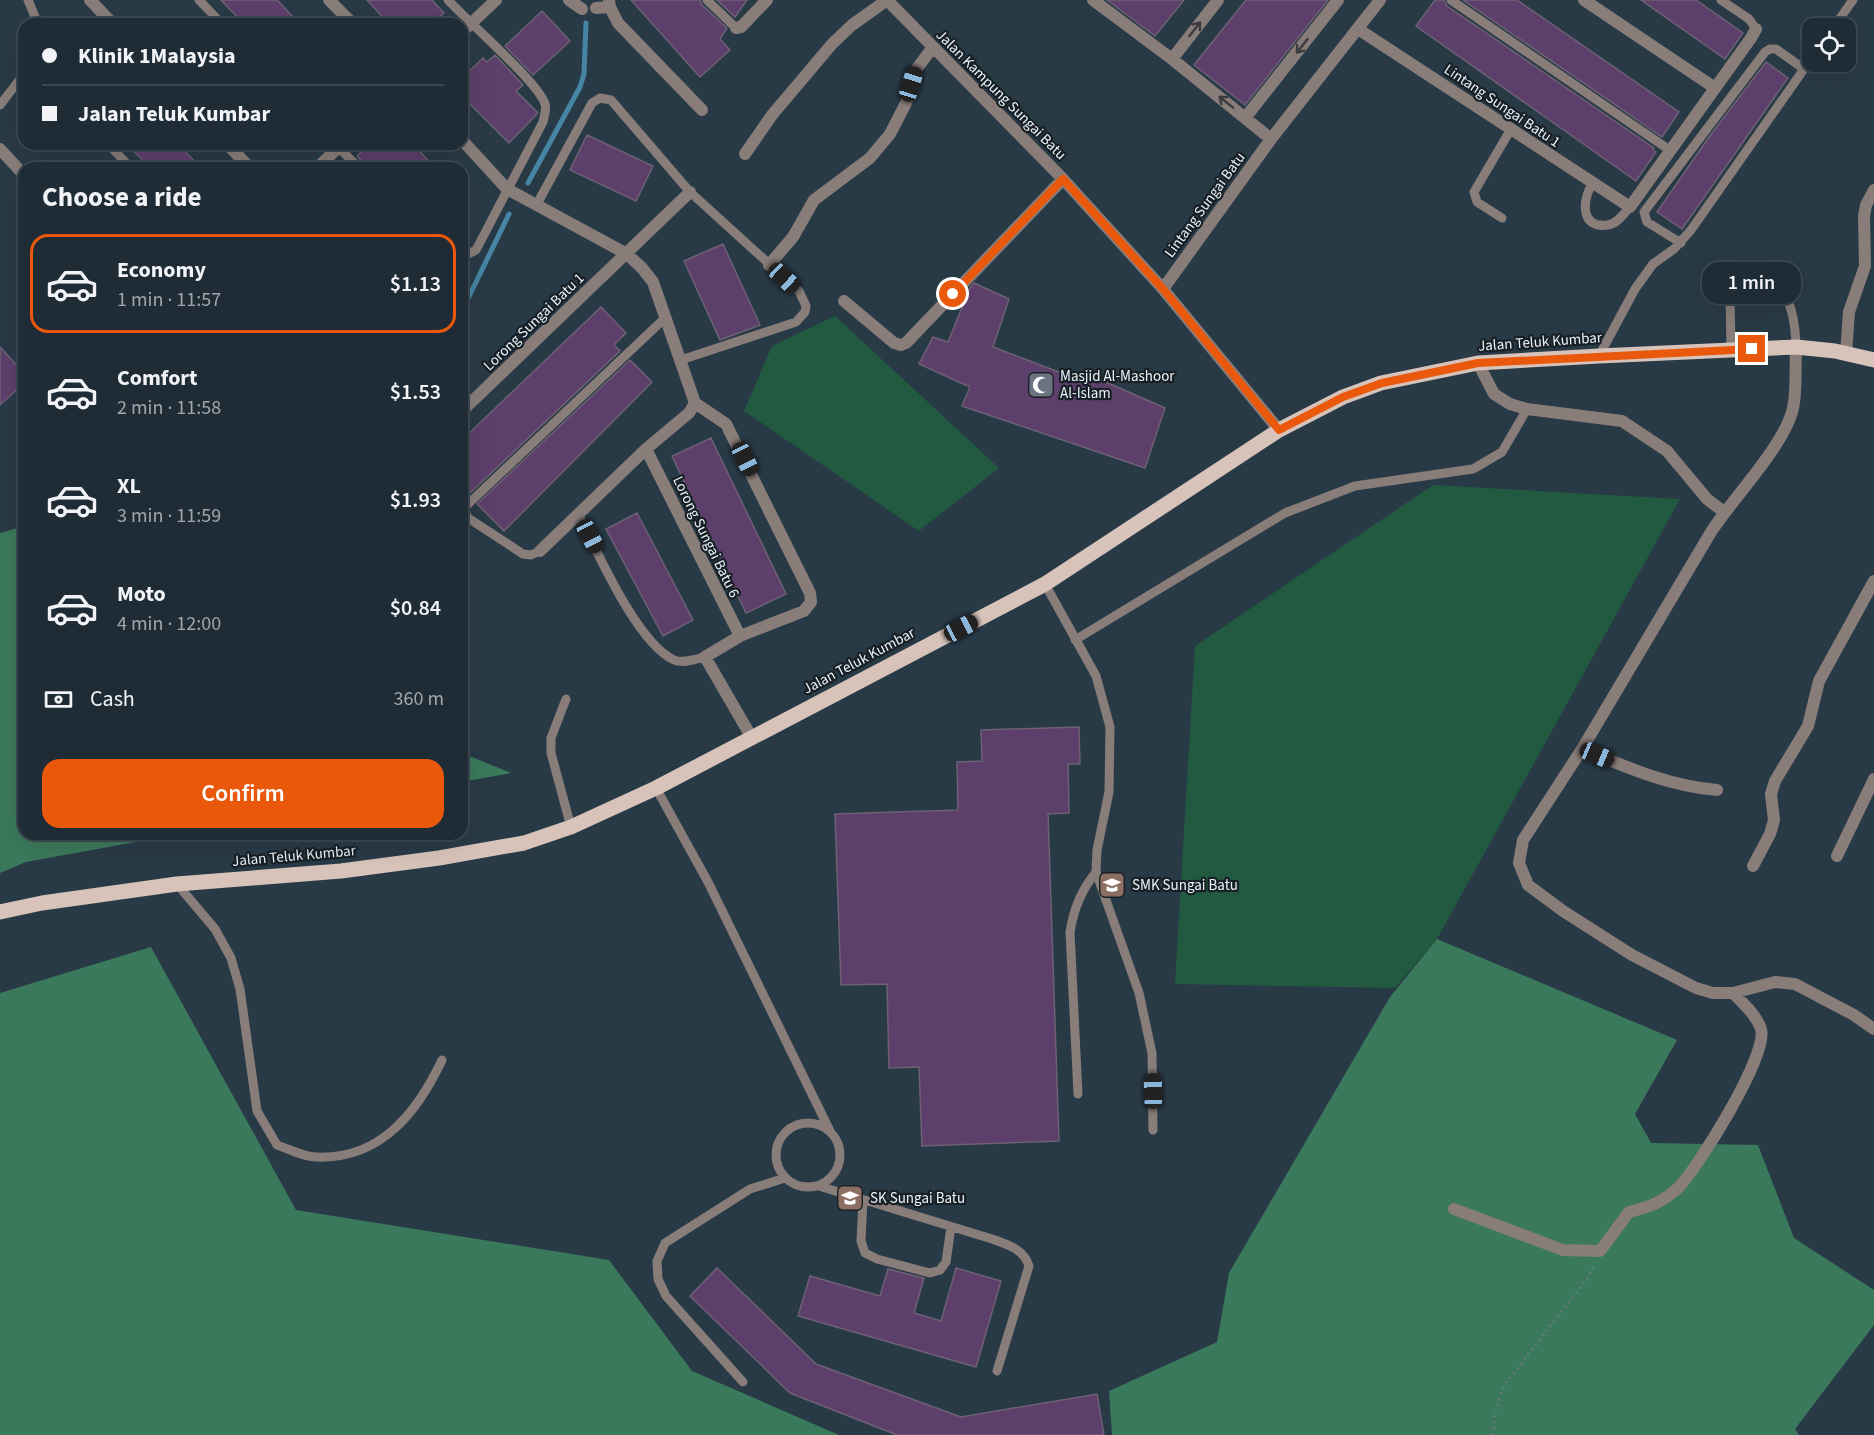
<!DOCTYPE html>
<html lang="en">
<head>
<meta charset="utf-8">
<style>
	:root { --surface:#1f2c35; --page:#27343d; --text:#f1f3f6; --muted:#a1a7ad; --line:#3c4850; --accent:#ea580c }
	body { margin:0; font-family:"Source Sans 3",sans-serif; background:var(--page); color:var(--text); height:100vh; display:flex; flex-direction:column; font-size:22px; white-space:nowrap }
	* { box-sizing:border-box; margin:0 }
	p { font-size:20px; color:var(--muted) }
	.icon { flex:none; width:33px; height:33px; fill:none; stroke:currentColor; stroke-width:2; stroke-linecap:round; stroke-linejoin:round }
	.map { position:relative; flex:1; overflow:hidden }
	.drawer { position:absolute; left:18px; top:162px; width:450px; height:678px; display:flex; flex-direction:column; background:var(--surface); border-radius:18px; box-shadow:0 6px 24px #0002,0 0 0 2px var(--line) }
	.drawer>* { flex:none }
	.banner { position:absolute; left:18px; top:18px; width:450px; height:132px; border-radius:18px; box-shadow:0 6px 24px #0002,0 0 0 2px var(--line); display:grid; align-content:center; height:132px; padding:0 24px; background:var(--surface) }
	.tools { position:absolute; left:1802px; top:18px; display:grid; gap:12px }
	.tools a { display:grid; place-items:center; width:54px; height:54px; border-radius:12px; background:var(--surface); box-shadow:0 6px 24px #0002,0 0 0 2px var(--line); font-size:30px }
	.end { position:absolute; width:27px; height:27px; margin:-14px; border:8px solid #ea580c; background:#fff; box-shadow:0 0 0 3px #fff }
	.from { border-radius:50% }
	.bubble { position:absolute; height:42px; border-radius:18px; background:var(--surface); box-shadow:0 6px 24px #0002,0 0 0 2px var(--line); font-size:20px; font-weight:600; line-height:42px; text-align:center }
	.car { position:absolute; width:18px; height:36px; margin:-18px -9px; border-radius:8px; box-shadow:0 0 4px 2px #0007; background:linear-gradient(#222 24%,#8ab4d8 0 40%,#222 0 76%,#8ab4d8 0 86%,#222 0) }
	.banner b { display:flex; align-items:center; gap:21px; height:57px; font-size:22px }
	.banner b+b { border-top:2px solid var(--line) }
	.banner i { width:15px; height:15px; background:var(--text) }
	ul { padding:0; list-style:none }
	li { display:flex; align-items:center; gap:18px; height:99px; margin:0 12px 9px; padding:0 12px; border:3px solid transparent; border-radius:18px }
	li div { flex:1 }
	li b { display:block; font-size:22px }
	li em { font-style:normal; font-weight:600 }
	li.active { border-color:var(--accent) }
	li>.icon { width:54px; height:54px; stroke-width:1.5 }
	h2 { padding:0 24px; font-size:27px; line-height:72px }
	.pay { display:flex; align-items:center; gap:15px; height:66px; padding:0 24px; font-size:22px }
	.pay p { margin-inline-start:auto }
	.button { display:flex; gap:12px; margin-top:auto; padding:12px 24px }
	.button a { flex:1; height:69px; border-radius:18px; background:var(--accent); color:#fff; font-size:24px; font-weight:600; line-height:69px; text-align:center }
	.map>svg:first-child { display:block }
</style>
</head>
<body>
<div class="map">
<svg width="1874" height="1435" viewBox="0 0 1874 1435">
	<rect width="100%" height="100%" fill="#293a47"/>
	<path fill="#215a40" d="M 835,316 L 999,468 L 919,531 L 744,411 L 772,346 Z
		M 1433,485 L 1680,499 L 1437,939 L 1395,988 L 1175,984 L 1195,646 Z"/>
	<path fill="#3b795c" d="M 24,526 L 24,834 L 180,834 L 26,862 L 0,873 L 0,533 Z
		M 462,753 L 511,773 L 462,782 Z
		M 1437,939 L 1677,1040 L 1635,1114 L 1651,1143 L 1758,1145 L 1794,1238 L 1874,1290 L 1874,1325 L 1795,1429 L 1799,1435 L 1112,1435 L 1109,1391 L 1217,1342 L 1229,1273 L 1390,997 Z
		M 151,947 L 296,1210 L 609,1260 L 692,1371 L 839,1435 L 0,1435 L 0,993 Z"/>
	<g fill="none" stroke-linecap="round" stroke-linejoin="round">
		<path stroke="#4685a4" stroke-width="5" d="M 528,183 L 580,87 L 584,74 L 586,23
			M 462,311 L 509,214"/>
	</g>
	<path fill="#5d3f6b" stroke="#6d6173" stroke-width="1.5" d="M 221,0 L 277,0 L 300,24 L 244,24 Z
		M 367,0 L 432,0 L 444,13 L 431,24 L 389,24 Z
		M 631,0 L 700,0 L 702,5 L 727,28 L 720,39 L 730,50 L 700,77 Z
		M 717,0 L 747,0 L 735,17 Z
		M 1107,0 L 1184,0 L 1155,36 Z
		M 1246,0 L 1328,0 L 1245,105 L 1194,65 Z
		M 1435,0 L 1444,0 L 1447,6 L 1654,148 L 1653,150 L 1656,152 L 1636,181 L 1416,26 Z
		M 1463,0 L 1517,0 L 1679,112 L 1662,137 Z
		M 1641,0 L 1696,0 L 1743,33 L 1725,59 Z
		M 542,11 L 570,41 L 533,75 L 505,46 Z
		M 495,55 L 523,85 L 516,91 L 538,113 L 509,143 L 462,96 L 462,78 L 483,58 L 487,62 Z
		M 1766,62 L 1788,78 L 1682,229 L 1657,212 L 1709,137 Z
		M 587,135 L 653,166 L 636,201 L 570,170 Z
		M 127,144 L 178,144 L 201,168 L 150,168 Z
		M 370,144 L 413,144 L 435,168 L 367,168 L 357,156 Z
		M 723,244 L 760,325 L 720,340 L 684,261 Z
		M 974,283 L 1009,299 L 993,347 L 1088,383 L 1092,376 L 1165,408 L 1145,468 L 962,406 L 970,387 L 919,364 L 933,337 L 948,342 L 970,288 Z
		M 601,307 L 626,333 L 614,345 L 620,351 L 468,495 L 462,489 L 462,440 Z
		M 0,347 L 24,373 L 24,383 L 0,405 Z
		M 630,360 L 652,382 L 504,531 L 477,504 Z
		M 711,438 L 786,594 L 746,613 L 672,456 Z
		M 637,513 L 693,620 L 663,636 L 606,529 Z
		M 1079,727 L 1080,764 L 1068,764 L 1069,813 L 1048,814 L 1059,1141 L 922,1146 L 919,1067 L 889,1068 L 887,984 L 841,985 L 835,814 L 958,810 L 957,762 L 982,761 L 981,730 Z
		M 717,1268 L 816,1364 L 961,1417 L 1097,1394 L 1104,1435 L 897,1435 L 790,1393 L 690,1296 Z
		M 956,1268 L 1001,1281 L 976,1367 L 798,1316 L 810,1276 L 880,1296 L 888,1269 L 924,1278 L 914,1313 L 941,1321 Z"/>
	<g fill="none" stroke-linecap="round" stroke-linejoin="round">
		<path stroke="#6a7984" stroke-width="3" stroke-dasharray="1.5 4.5" stroke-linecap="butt" d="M 1493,1435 L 1494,1417 L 1504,1386 L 1589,1276 L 1593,1267"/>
		<path stroke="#887d79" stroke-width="9" d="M 28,0 L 38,24
			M 199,0 L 222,24
			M 448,0 C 468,22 538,82 545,104 C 547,110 544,116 543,122 L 476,250 L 462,257
			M 707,0 L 736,28
			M 1451,0 L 1671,151
			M 1721,0 L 1749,19 L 1756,29
			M 1833,28 L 1853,0
			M 1804,69 L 1812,59
			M 0,105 L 24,74
			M 108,144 L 131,168
			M 335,144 L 359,168
			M 1592,184 C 1583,200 1579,229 1608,225 C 1617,224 1624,214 1630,207
			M 537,204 L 592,103 L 600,98 L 611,100 L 690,192 L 799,291 L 806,306 L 805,312 L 796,322 L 681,360
			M 1502,218 L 1477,202 L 1474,192 L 1511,129
			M 1731,350 L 1730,296 L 1736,281 C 1785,266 1795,308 1796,347
			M 1599,356 L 1635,289 L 1653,264 L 1674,249 L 1691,230 L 1804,69 L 1776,49 L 1770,49 L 1765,52 L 1644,212 L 1647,222 L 1681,243
			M 579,516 C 598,553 637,643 674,660 C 683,664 696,659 705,657
			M 540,551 L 531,555 L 523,554 L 468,518 L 465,512 L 466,506 L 665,318
			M 1045,584 L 1096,676 L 1110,727 L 1109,792 L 1097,850 L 1096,872 L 1139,993 L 1152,1053 L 1153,1130
			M 1075,640 L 1285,513 L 1355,486 L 1473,469 L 1502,452 L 1527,409
			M 566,699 L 551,738 L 551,753 L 571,827
			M 656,788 L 708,882 L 831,1133
			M 177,884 L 215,929 L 231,958 L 240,989 L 257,1111 L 277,1145 C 289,1149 304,1157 316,1157 C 380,1160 417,1113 442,1060
			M 1078,1094 L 1070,932 C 1074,908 1081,891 1096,872
			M776 1155a32 32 0 1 1 64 0a32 32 0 1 1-64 0Z
			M 819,1186 L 992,1239 C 1008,1245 1024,1249 1029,1266 L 997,1371
			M 863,1200 L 861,1241 L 865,1253 L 877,1259 L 930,1273 L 940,1270 L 946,1262 L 951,1227
			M 743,1382 L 666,1296 L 658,1279 L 657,1261 L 665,1243 L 750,1189 L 785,1178"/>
		<path stroke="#887d79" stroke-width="12" d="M 90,0 L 113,24
			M 329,0 L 353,24
			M 569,0 L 582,9
			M 609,0 L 610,7 L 618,23 L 702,110
			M 887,0 L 1063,179 L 1163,289 L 1279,430
			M 1093,0 L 1172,59 L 1271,139
			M 1584,0 L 1715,88
			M 596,8 L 610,7
			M 736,28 L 741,27 L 767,0
			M 1358,29 L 1630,207 L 1751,38 L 1756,29
			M 462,32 L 496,0
			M 1172,59 L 1218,0
			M 1245,118 L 1338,0
			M 462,140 L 507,189 L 627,254 L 642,268 L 653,282 L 695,403
			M 227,144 L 250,168
			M 0,149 L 24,175
			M 745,154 L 772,115 L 832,44 L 852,25 L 887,0
			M 317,168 L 342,144
			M 769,265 L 793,237 L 814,200 L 870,158 L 890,134 L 906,103 L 915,71 L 933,47
			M 1163,289 L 1271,139 L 1380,0
			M 844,301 L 894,343 L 901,345 L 906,343 L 1063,179
			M 1796,347 C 1795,367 1797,389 1793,408 C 1785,445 1733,498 1711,532 L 1582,749 L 1523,840 L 1519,863 L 1528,885 L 1563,911 L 1632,955 L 1696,988 L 1713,993 L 1733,993 L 1775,982 L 1795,984 L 1854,1015 L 1874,1029
			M 1846,354 L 1849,312 L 1865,266 L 1864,216 L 1866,205 L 1874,190
			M 1478,363 L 1494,394 L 1510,404 L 1527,409 L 1622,421 L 1667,451 L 1707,499 L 1724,512
			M 695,403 L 726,424 L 810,593 L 811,602 L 804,611 L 740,636 L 705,657 L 752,738
			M 462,411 L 690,192
			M 646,449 L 740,636
			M 540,551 L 646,449 L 689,413 L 695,403
			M 1582,749 C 1626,767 1669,786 1717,790
			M 1837,856 L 1874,779
			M 1753,866 L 1770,834 L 1774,820 L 1771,794 L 1775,781 L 1808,726 L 1819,681 L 1874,581
			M 1454,1209 L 1563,1250 L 1600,1251 L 1629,1212 C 1649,1207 1661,1203 1677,1189 C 1697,1170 1769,1054 1761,1029 C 1757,1016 1743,1003 1733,993"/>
		<path stroke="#d7c3b9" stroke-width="15" d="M 0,912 L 42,903 L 177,884 L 341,871 L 439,858 L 524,843 L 571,827 L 656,788 L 1045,584 L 1279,430 L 1343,397 L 1381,383 L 1478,363 L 1599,356 L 1796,347 L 1835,351 L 1874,360"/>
	</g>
	<defs><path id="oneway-shaft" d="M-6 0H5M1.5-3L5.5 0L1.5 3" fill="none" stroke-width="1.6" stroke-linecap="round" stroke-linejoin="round" transform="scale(1.5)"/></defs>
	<g stroke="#3a3c3f">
		<use href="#oneway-shaft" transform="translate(1195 29) rotate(-52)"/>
		<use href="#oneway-shaft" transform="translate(1302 46) rotate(128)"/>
		<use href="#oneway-shaft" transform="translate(1226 102) rotate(-141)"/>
	</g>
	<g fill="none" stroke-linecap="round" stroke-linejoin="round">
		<path stroke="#ea580c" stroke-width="8" d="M 953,294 L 1063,179 L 1163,289 L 1279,430 L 1343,397 L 1382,383 L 1478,363 L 1752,349"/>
	</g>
	<defs>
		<symbol id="mosque-square" viewBox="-11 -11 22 22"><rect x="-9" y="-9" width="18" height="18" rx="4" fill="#6b7280" stroke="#182026"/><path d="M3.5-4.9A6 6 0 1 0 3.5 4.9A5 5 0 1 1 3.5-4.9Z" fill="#fff"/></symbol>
		<symbol id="school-square" viewBox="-11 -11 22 22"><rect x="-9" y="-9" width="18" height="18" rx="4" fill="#8d6e63" stroke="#182026"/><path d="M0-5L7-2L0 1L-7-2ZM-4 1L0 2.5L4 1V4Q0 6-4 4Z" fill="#fff"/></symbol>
	</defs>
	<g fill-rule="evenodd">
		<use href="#mosque-square" x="1026" y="370" width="30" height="30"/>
		<use href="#school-square" x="1097" y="870" width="30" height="30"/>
		<use href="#school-square" x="835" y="1183" width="30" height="30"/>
	</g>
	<g text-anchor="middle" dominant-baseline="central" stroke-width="4.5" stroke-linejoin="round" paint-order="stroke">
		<g font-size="15" fill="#e9f3fc" stroke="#182026">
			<text transform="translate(1001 95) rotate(45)">Jalan Kampung Sungai Batu</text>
			<text transform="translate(1502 106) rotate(34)">Lintang Sungai Batu 1</text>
			<text transform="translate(1205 205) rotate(-54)">Lintang Sungai Batu</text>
			<text transform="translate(534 322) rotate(-44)">Lorong Sungai Batu 1</text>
			<text transform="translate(1540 342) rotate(-4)">Jalan Teluk Kumbar</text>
			<text transform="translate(706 537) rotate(64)">Lorong Sungai Batu 6</text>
			<text transform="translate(859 661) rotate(-28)">Jalan Teluk Kumbar</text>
			<text transform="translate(294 856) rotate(-5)">Jalan Teluk Kumbar</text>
		</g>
		<g font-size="15" fill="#e9f3fc" stroke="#182026" text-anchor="start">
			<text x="1060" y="376">Masjid Al-Mashoor<tspan x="1060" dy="17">Al-Islam</tspan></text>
			<text x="1132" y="885">SMK Sungai Batu</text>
			<text x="870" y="1198">SK Sungai Batu</text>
		</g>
	</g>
</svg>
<div class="tools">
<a><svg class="icon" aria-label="locate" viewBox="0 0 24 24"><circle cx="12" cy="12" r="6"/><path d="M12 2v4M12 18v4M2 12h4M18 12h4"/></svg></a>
</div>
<i class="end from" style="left:953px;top:294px"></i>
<i class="end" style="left:1752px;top:349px"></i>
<div class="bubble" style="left:1702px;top:262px;width:99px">1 min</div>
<i class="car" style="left:911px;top:84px;rotate:17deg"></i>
<i class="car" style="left:784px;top:278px;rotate:133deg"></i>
<i class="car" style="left:745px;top:459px;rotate:154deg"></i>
<i class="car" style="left:590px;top:536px;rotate:152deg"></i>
<i class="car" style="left:961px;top:628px;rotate:62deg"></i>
<i class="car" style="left:1597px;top:755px;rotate:113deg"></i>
<i class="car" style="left:1153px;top:1091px;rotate:359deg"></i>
<div class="banner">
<b><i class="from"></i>Klinik 1Malaysia</b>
<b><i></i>Jalan Teluk Kumbar</b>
</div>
<section class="drawer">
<h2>Choose a ride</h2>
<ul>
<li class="active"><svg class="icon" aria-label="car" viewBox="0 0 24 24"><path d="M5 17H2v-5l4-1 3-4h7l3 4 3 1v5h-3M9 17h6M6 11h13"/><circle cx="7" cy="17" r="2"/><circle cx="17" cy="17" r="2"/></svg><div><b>Economy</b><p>1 min · 11:57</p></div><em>$1.13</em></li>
<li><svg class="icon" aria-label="car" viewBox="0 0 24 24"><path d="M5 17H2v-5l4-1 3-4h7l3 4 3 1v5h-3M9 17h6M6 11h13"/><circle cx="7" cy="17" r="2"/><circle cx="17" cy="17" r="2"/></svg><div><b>Comfort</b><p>2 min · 11:58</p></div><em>$1.53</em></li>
<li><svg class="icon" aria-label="car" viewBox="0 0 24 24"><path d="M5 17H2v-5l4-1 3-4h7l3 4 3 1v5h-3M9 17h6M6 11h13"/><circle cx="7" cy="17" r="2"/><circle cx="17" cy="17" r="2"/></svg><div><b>XL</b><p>3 min · 11:59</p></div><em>$1.93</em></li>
<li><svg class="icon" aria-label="car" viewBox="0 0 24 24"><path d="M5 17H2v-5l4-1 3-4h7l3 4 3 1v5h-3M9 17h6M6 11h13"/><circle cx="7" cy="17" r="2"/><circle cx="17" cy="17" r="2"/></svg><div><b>Moto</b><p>4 min · 12:00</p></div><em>$0.84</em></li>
</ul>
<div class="pay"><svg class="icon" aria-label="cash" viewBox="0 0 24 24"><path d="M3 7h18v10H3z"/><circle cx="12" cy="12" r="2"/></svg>Cash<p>360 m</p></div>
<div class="button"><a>Confirm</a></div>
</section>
</div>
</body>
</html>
